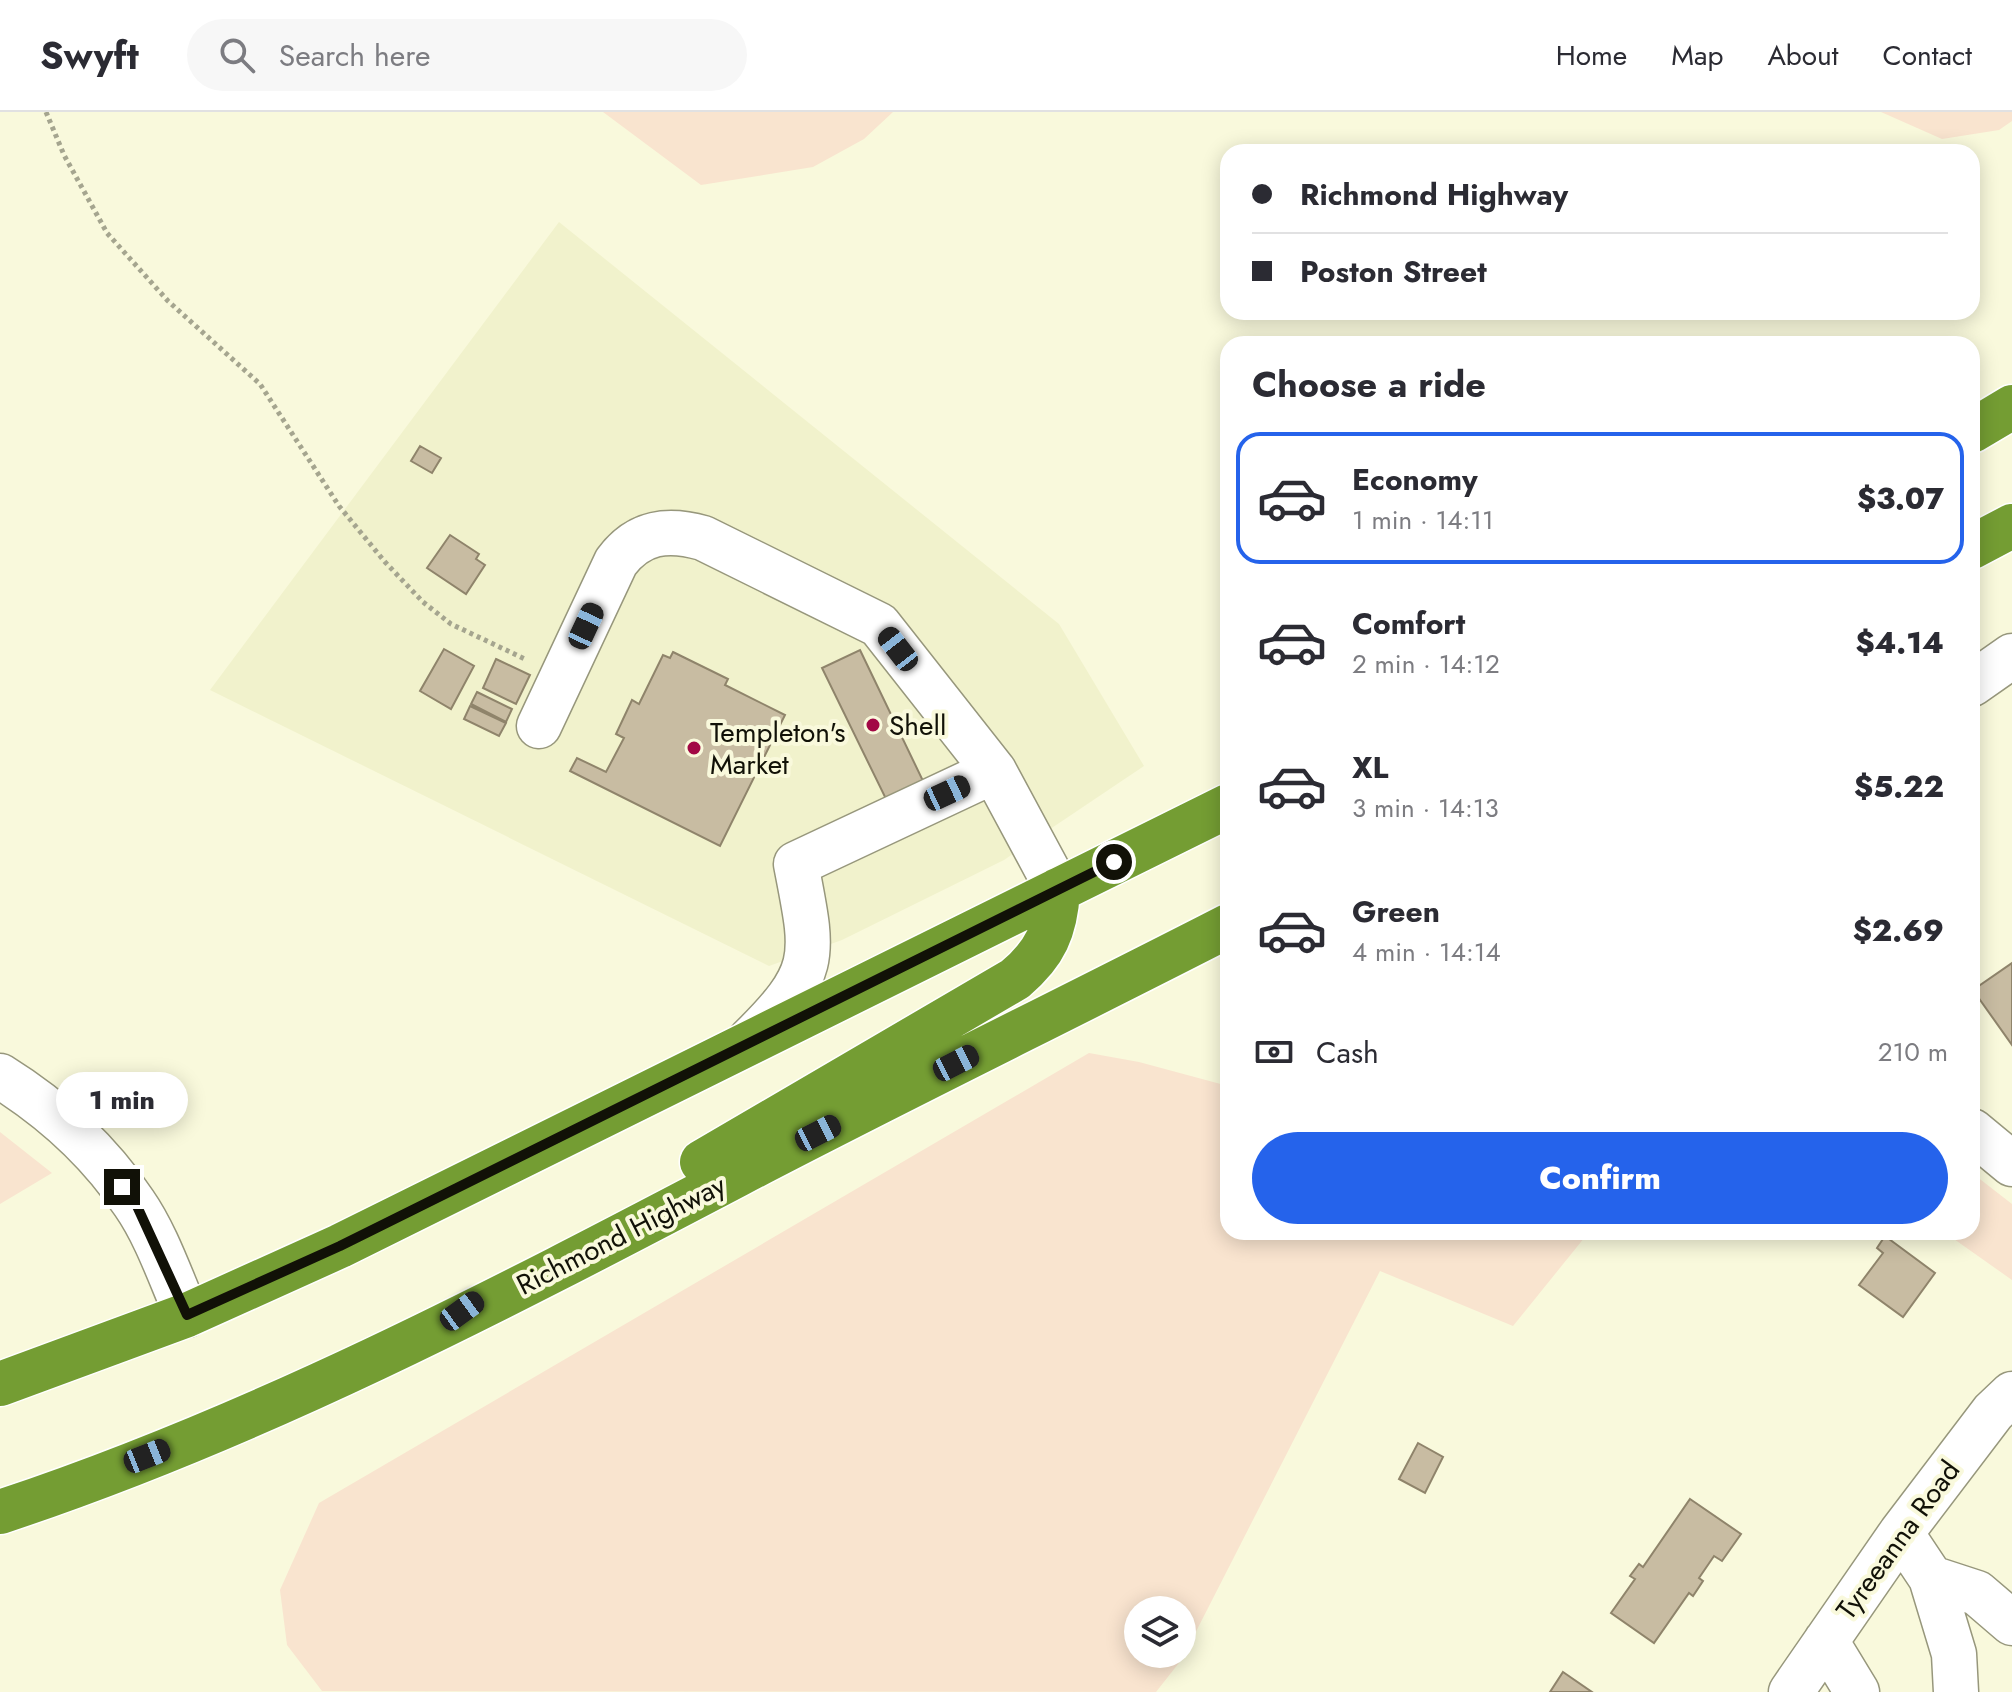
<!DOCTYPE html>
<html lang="en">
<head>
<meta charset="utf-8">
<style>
	:root { --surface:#fff; --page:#f7f7f7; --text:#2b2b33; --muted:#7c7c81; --line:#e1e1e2; --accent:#2563eb }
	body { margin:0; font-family:Jost,sans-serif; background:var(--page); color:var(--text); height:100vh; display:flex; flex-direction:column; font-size:30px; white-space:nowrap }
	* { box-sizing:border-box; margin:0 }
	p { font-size:26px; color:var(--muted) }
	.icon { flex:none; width:44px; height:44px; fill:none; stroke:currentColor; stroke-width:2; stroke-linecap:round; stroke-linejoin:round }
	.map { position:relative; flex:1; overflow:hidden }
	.panel { position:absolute; left:1220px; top:224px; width:760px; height:904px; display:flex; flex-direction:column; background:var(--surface); border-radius:24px; box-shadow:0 4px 20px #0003 }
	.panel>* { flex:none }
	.hud { position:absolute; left:1220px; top:32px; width:760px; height:176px; border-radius:24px; box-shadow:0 4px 20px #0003; display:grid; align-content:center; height:176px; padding:0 32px; background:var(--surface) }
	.tools { position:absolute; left:1124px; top:1484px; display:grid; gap:16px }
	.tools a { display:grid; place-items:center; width:72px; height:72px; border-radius:50%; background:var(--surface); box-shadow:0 4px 20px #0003; font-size:40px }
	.end { position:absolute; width:36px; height:36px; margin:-18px; border:10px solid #111107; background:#fff; box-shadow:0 0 0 4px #fff }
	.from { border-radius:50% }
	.bubble { position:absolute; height:56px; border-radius:28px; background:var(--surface); box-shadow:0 4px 20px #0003; font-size:26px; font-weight:800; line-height:56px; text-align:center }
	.car { position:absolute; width:24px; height:48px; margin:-24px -12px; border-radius:10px; box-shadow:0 0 6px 2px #0007; background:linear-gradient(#222 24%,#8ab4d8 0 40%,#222 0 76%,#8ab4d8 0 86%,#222 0) }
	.hud b { display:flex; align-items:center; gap:28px; height:76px; font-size:30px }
	.hud b+b { border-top:2px solid var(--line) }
	.hud i { width:20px; height:20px; background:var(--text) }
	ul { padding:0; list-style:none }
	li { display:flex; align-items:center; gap:24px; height:132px; margin:0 16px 12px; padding:0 16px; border:4px solid transparent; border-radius:24px }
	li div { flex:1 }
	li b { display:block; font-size:30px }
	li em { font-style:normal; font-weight:800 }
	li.active { border-color:var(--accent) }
	li>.icon { width:72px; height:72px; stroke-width:1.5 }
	h2 { padding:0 32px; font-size:36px; line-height:96px }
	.pay { display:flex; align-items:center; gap:20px; height:88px; padding:0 32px; font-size:30px }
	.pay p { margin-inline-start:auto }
	.action { display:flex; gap:16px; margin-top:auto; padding:16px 32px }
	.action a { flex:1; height:92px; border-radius:48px; background:var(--accent); color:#fff; font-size:32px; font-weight:800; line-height:92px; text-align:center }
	header { display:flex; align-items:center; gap:48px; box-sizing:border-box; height:112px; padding:0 40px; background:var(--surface); border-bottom:2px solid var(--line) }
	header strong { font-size:38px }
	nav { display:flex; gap:44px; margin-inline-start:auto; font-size:28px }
	.search { width:560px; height:72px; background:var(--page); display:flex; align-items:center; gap:20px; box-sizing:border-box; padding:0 28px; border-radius:44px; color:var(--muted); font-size:30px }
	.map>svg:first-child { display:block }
</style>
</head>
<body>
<header>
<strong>Swyft</strong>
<div class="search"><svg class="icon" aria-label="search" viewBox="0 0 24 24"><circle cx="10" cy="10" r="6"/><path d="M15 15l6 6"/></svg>Search here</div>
<nav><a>Home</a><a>Map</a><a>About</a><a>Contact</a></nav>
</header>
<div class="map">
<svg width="2012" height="1580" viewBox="0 0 2012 1580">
	<rect width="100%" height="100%" fill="#f9f9dc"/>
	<path fill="#f1f2cc" d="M 559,110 L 1059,512 L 1144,654 L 1004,748 L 842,828 L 769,854 L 210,578 Z"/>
	<path fill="#f9e4cf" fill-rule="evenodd" d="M 603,0 L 893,0 L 864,27 L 813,55 L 701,73 Z
		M 1881,0 L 2012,0 L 2012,9 L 1999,18 L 1942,27 Z
		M 1089,941 L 1139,950 L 1228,974 L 1228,1120 L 1589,1120 L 1513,1214 L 1380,1159 L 1182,1547 L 1156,1580 L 322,1579 L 287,1533 L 280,1478 L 319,1391 ZM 1138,1498 L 1182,1498 L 1182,1542 L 1138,1542 Z
		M 0,1020 L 52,1061 L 0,1092 Z
		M 1972,1061 L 2012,1092 L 2012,1168 L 1944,1120 L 1972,1120 Z"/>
	<path fill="#c8bca2" stroke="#8f846b" stroke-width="2" d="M 420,334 L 441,346 L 432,361 L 411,349 Z
		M 450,423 L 479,442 L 476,447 L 485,453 L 466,482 L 427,456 Z
		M 444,537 L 474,554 L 451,597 L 420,579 Z
		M 860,538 L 924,671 L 887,689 L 822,556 Z
		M 673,540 L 728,567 L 725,573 L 785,603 L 720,734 L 570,659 L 577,646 L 606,660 L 624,626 L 616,622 L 632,588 L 639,592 L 663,543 L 670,546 Z
		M 496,547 L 530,563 L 516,592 L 483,576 Z
		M 477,580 L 512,597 L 506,610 L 471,592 Z
		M 470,594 L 506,611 L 499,624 L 464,607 Z
		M 2012,851 L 2012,933 L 1973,878 Z
		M 1885,1124 L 1935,1161 L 1903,1205 L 1859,1173 L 1883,1141 L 1877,1136 Z
		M 1418,1331 L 1443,1345 L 1425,1381 L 1399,1367 Z
		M 1690,1387 L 1741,1422 L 1722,1449 L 1714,1444 L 1699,1466 L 1703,1469 L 1693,1484 L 1689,1481 L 1654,1531 L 1611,1501 L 1635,1467 L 1630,1464 L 1639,1452 L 1643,1455 Z
		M 1563,1560 L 1592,1580 L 1550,1580 Z"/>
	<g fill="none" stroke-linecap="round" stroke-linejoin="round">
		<defs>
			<path id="minor" d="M 1972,572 L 2012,544
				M 539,614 L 616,450 C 639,419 668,416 703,426 L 879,513 L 994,659 L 1058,778
				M 750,928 C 820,859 814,845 796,752 L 994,659
				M 0,964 C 53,997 99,1039 134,1091 C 157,1124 171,1167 187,1203
				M 1972,1019 L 2012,1052
				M 1901,1421 L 1931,1466 L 1954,1542 L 1956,1580
				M 1931,1466 L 1977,1481 L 2012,1511
				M 1826,1529 L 1857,1580
				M 1791,1580 L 1901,1421 L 1993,1300 L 2012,1282"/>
			<path id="highway" d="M 1972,319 L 2012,295
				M 1972,435 L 2012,414
				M 702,1050 L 1015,867 C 1045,842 1056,818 1058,778
				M 0,1272 L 187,1203 L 340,1134 L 1228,694
				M 0,1400 C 266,1312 516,1179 764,1049 C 918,969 1074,893 1228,814"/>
		</defs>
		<use href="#minor" stroke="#97977c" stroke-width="47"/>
		<use href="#highway" stroke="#fff" stroke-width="47"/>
		<path stroke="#a5a58f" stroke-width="5" stroke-dasharray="4 4" stroke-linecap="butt" d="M 46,0 L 64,43 L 107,121 L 168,189 L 260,272 L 339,394 L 385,450 L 423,490 L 451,512 L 525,547"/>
		<use href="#minor" stroke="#fff" stroke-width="44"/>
		<use href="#highway" stroke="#749d33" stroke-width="44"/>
	</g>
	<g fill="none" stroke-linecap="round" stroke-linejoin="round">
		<path stroke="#111107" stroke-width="10" d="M 122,1075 L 136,1092 L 187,1203 L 340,1134 L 1114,750"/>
	</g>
	<g fill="#a20845" stroke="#f9f9dc" stroke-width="3">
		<circle cx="873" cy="613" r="8"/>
		<circle cx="694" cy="636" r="8"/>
	</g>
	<g text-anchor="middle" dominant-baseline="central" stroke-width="8" stroke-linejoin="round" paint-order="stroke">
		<g font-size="28" fill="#111107" stroke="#f9f9dc" text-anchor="start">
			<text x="889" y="613">Shell</text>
			<text x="710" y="620">Templeton's<tspan x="710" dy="32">Market</tspan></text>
		</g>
		<g font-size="28" fill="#111107" stroke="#f9f9dc">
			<text transform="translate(621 1123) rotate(-27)">Richmond Highway</text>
			<text transform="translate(1898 1428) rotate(-54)">Tyreeanna Road</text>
		</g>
	</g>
</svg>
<div class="tools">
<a><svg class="icon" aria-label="layers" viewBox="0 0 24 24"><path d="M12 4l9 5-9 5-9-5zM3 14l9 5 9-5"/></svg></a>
</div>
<i class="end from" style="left:1114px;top:750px"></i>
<i class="end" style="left:122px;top:1075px"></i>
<div class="bubble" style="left:56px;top:960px;width:132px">1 min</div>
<i class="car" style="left:586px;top:514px;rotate:25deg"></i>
<i class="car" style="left:898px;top:537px;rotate:322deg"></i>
<i class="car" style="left:947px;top:681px;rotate:65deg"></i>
<i class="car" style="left:956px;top:951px;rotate:63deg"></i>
<i class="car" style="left:818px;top:1021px;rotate:63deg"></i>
<i class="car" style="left:462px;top:1199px;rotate:54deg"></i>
<i class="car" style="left:147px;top:1344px;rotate:68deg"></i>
<div class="hud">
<b><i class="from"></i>Richmond Highway</b>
<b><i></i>Poston Street</b>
</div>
<section class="panel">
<h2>Choose a ride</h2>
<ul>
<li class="active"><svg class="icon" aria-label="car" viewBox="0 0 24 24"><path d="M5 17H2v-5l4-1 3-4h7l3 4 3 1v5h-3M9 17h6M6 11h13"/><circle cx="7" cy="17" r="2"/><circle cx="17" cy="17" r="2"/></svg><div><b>Economy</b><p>1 min · 14:11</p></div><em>$3.07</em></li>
<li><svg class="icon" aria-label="car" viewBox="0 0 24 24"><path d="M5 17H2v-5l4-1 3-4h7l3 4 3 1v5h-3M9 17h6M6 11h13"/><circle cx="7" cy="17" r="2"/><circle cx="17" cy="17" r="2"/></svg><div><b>Comfort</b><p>2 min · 14:12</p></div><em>$4.14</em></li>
<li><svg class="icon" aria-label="car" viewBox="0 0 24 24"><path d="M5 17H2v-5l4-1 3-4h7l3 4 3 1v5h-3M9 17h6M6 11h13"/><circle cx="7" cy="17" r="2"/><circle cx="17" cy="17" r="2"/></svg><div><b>XL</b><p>3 min · 14:13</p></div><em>$5.22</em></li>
<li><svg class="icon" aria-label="car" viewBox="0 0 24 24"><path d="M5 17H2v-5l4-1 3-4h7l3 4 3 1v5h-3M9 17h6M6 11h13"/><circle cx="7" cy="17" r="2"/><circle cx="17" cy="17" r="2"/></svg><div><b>Green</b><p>4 min · 14:14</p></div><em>$2.69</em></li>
</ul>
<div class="pay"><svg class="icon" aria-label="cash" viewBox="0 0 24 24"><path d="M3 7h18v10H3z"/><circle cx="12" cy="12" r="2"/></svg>Cash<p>210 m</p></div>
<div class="action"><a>Confirm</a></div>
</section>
</div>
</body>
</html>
